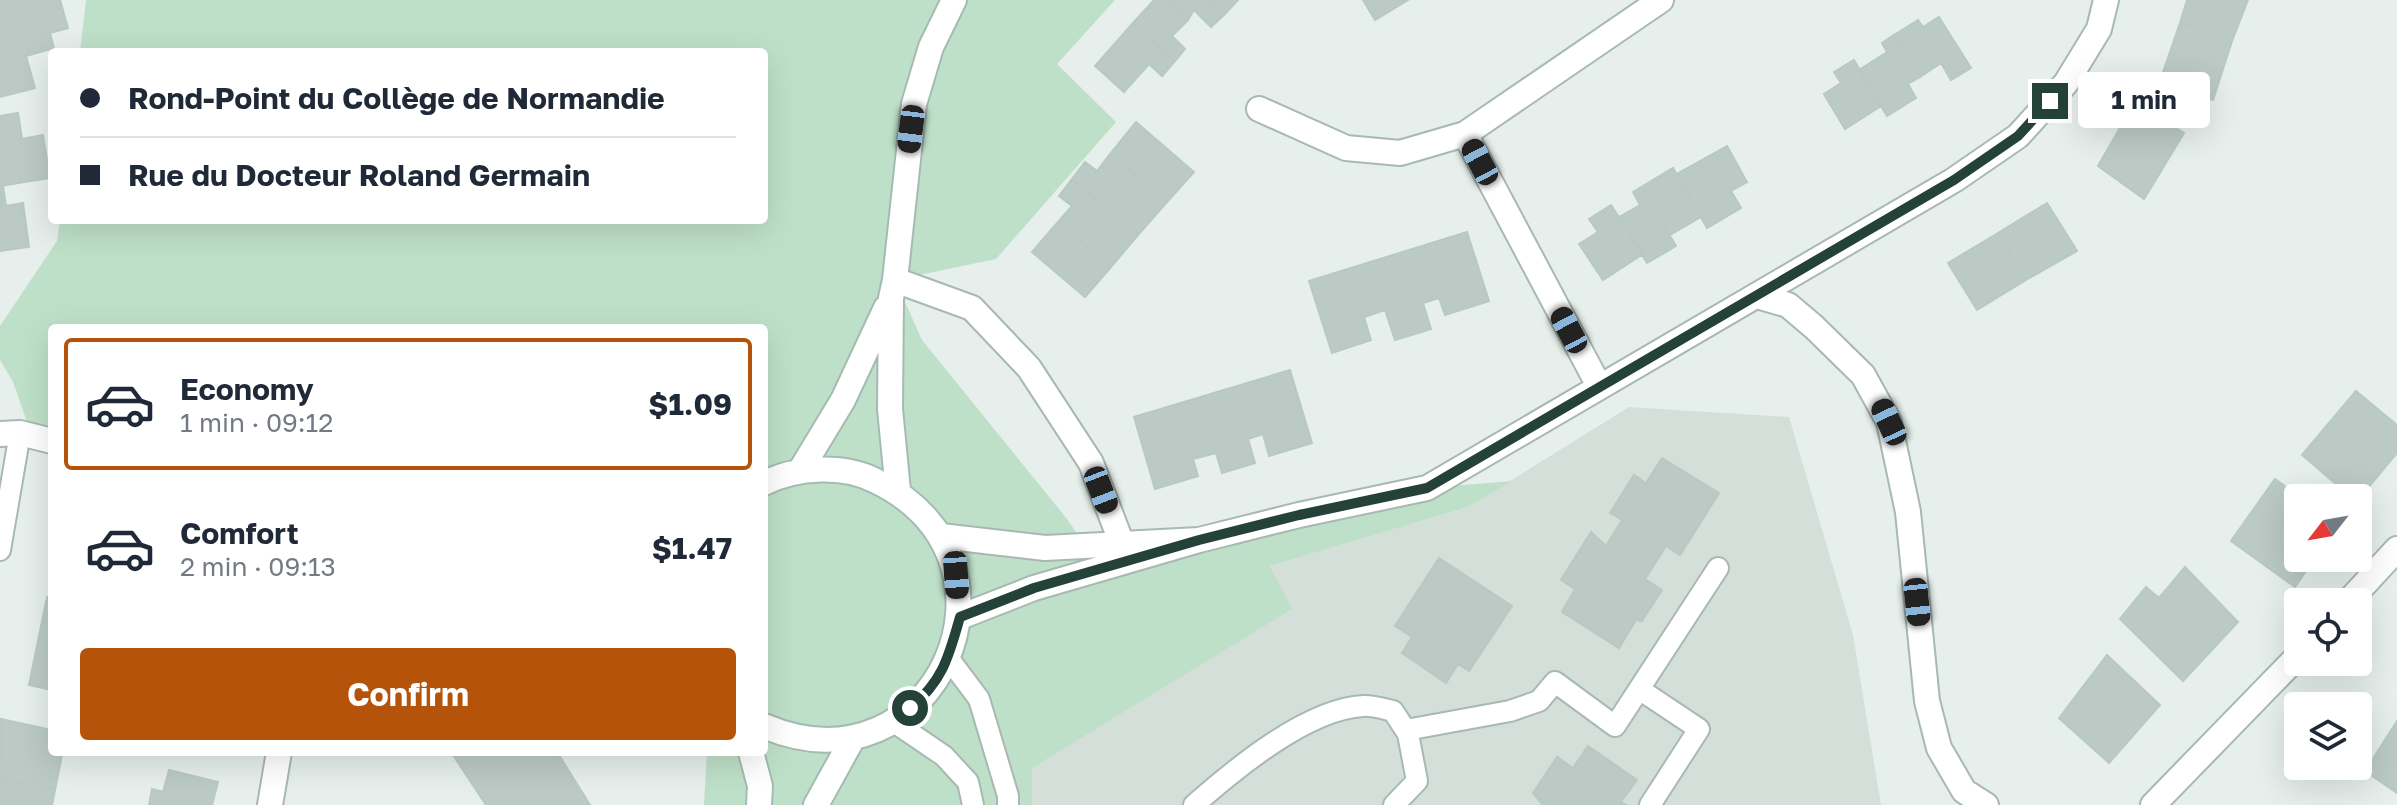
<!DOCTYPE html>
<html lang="en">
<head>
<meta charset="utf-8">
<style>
	:root { --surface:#fff; --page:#f6f6f7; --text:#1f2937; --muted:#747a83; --line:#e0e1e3; --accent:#b45309 }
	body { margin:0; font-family:"Golos Text",sans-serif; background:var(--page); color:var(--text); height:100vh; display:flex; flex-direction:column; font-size:30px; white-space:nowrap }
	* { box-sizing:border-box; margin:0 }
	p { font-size:26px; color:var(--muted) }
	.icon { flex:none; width:44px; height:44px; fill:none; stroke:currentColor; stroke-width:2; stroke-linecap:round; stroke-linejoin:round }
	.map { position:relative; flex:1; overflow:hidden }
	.sheet { position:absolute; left:48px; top:324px; width:720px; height:432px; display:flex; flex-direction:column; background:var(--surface); border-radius:8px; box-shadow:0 8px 32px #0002 }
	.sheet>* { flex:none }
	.banner { position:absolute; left:48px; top:48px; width:720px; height:176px; border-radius:8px; box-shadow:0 8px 32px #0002; display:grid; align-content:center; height:176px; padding:0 32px; background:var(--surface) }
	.needle { width:52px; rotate:239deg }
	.fabs { position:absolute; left:2284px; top:484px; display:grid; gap:16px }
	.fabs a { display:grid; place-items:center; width:88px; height:88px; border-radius:8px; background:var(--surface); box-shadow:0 8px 32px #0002; font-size:40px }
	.end { position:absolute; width:36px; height:36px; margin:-18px; border:10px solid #24423a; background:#fff; box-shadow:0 0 0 4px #fff }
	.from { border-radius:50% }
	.bubble { position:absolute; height:56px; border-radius:8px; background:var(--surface); box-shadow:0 8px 32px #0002; font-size:26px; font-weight:700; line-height:56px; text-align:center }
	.car { position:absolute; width:24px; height:48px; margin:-24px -12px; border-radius:10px; box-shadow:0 0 6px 2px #0007; background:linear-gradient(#222 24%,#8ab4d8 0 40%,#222 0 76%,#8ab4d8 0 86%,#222 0) }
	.banner b { display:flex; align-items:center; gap:28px; height:76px; font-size:30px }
	.banner b+b { border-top:2px solid var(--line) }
	.banner i { width:20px; height:20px; background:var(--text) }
	ul { padding:14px 0 0; list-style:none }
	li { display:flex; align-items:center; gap:24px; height:132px; margin:0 16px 12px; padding:0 16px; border:4px solid transparent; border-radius:8px }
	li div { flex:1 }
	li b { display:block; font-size:30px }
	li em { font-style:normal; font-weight:700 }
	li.selected { border-color:var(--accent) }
	li>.icon { width:72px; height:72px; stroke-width:1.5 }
	.cta { display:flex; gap:16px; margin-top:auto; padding:16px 32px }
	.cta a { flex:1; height:92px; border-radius:8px; background:var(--accent); color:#fff; font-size:32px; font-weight:700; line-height:92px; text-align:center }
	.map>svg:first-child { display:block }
</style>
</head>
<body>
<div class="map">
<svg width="2397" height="805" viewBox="0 0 2397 805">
	<rect width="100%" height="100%" fill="#e6efeb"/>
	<path fill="#d4dfda" d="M 1629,407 L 1789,417 L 1853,635 L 1881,805 L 909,805 L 1291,610 L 1270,566 L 1468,507 Z"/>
	<path fill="#bfe0c8" d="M 86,0 L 1115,0 L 1057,64 L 1116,122 L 996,259 L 895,280 L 922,340 L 1067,519 L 1101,568 L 1427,488 L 1512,481 L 1468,507 L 1270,566 L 1292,609 L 1032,768 L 1032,805 L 704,805 L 707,752 L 764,752 L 764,328 L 52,328 L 52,441 L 32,436 L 13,382 L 0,360 L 0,326 L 57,241 L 60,220 L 764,220 L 764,52 L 80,52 Z"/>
	<path fill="#bbcac4" stroke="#b8c9c2" stroke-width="2" d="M 0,0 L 60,0 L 68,28 L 50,33 L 54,48 L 26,56 L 35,88 L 0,97 Z
		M 1154,0 L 1166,0 L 1188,20 L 1172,36 L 1185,49 L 1175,61 L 1133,23 Z
		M 1166,0 L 1211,0 L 1225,14 L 1211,27 L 1194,10 L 1188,20 Z
		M 1211,0 L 1238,0 L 1225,14 Z
		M 1363,0 L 1408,0 L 1375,20 Z
		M 2187,0 L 2248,0 L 2232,41 L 2180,23 Z
		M 1939,17 L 1971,68 L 1951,80 L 1941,63 L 1920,77 L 1894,35 L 1918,20 L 1923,27 Z
		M 1133,23 L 1175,61 L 1162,76 L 1149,64 L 1124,92 L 1095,66 Z
		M 2180,23 L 2232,41 L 2213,100 L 2160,81 Z
		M 1894,35 L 1920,77 L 1908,84 L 1916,98 L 1887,116 L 1859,70 L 1887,52 L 1882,43 Z
		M 1854,60 L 1881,106 L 1845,129 L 1824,94 L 1841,83 L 1834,72 Z
		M 2135,102 L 2184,133 L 2144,199 L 2098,166 Z
		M 18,113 L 22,139 L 43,135 L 50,178 L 0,186 L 0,116 Z
		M 1136,122 L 1194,172 L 1167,202 L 1110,154 Z
		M 1727,146 L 1747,182 L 1731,191 L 1741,208 L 1707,228 L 1677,174 Z
		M 1110,154 L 1167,202 L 1138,235 L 1072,179 L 1085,162 L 1097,171 Z
		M 1673,168 L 1701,217 L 1670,235 L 1649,200 L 1640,205 L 1633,192 Z
		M 1072,179 L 1138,235 L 1111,267 L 1058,222 L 1072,206 L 1059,196 Z
		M 0,186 L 3,186 L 6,206 L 23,203 L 29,247 L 0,251 Z
		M 1649,200 L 1676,246 L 1647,263 L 1619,217 Z
		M 2047,203 L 2077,251 L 2026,280 L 1998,233 Z
		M 1611,205 L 1643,254 L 1603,280 L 1579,244 L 1598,232 L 1589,219 Z
		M 1058,222 L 1111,267 L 1085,297 L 1032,252 Z
		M 1467,232 L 1489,301 L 1445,315 L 1439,298 L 1423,303 L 1431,329 L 1395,340 L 1385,310 L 1364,317 L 1371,340 L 1332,353 L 1309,281 Z
		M 1998,233 L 2026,280 L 1977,310 L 1948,263 Z
		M 1290,370 L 1312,443 L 1269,456 L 1263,434 L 1248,439 L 1255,463 L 1222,473 L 1216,453 L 1193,459 L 1198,476 L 1155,489 L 1134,417 Z
		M 2356,391 L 2397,425 L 2397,453 L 2358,500 L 2358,498 L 2352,498 L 2302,455 Z
		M 1662,458 L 1719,493 L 1680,555 L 1666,546 L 1645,579 L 1662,590 L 1642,621 L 1636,620 L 1619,648 L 1562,612 L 1575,589 L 1561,580 L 1591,532 L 1606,546 L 1622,520 L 1610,513 L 1634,475 L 1646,483 Z
		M 2275,479 L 2301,498 L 2298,498 L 2298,558 L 2315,558 L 2295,587 L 2231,541 Z
		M 1439,558 L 1512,606 L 1469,671 L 1458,664 L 1446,683 L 1402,653 L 1412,637 L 1395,626 Z
		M 2185,567 L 2238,622 L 2183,681 L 2120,619 L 2146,587 L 2159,598 Z
		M 47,597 L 52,598 L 52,690 L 29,685 Z
		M 2107,655 L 2160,705 L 2109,763 L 2059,718 Z
		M 1,719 L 52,730 L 52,752 L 58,752 L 62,755 L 55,790 L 0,779 Z
		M 2397,721 L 2397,793 L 2365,771 Z
		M 1588,746 L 1637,780 L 1621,802 L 1626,805 L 1543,805 L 1533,793 L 1557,757 L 1573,768 Z
		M 451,752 L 557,752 L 590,805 L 486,805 Z
		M 169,770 L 218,782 L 212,805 L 149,805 L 152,789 L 163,792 Z
		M 0,779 L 55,790 L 52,805 L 0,805 Z"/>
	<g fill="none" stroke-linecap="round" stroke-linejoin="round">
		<defs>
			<path id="service" d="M 0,550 L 20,433
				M 949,659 L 979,699 L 1008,796 L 1008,805
				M 1639,689 L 1699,729 L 1650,805
				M 894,722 L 944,756 L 968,782 L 973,805
				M 1406,730 L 1510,711 L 1539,701 L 1555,682 L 1615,726 L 1718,568
				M 1194,805 C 1235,769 1307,709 1363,706 C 1372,705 1384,709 1393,711 L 1408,734 L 1417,781 L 1394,805"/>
			<path id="minor" d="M 1259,109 L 1346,148 L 1400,153 L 1465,134 L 1661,0
				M 1465,134 L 1599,386
				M 895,280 L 972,308 L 1029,368 L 1091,463 L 1122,544
				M 1757,296 L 1788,305 L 1814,327 L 1863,375 L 1889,422 L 1908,512 L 1927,701 L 1939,748 L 1964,791 L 1986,805
				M 0,434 L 20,433 L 52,441
				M 941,536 L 1045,548 L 1199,540 L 1034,588 L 960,617
				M 1199,540 L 1299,515 L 1427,488 L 1954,180 L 2018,136 L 2066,83 L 2099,29 L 2106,0
				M 2348,602 L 2397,549
				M 270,805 L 279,752
				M 2153,805 L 2298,656"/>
			<path id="secondary" d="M 800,471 L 843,400 L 886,308
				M 764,483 C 797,467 843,464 876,481 C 1041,561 935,799 764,726
				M 898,491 L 890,409 L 891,298 L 895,280 L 914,104 L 931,47 L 954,0
				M 751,752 L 760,786 L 759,805
				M 816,805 L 853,738"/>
		</defs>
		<use href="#service" stroke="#a8b8b2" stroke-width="24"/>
		<use href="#minor" stroke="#a8b8b2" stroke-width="28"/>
		<use href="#secondary" stroke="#a4bbb3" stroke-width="28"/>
		<use href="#service" stroke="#fff" stroke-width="20"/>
		<use href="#minor" stroke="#fff" stroke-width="24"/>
		<use href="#secondary" stroke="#fff" stroke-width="24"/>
	</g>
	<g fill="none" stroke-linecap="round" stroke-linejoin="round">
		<path stroke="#24423a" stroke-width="10" d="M 910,708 C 943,681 949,656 960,617 L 1034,588 L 1199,540 L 1299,515 L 1427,488 L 1954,180 L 2018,136 L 2050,101"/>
	</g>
</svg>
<div class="fabs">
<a><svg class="needle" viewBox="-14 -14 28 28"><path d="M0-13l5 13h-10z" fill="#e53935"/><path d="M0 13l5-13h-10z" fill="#747a83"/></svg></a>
<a><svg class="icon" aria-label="locate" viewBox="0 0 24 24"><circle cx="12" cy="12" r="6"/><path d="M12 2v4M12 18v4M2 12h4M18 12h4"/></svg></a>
<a><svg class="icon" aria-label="layers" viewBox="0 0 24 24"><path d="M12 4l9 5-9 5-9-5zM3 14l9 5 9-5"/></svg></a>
</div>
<i class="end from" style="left:910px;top:708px"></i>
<i class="end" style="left:2050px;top:101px"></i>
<div class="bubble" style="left:2078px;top:72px;width:132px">1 min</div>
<i class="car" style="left:911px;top:129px;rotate:187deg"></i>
<i class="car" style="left:1480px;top:162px;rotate:332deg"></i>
<i class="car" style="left:1569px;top:330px;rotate:332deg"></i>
<i class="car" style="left:1889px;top:422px;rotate:335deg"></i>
<i class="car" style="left:1101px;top:490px;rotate:159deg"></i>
<i class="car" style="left:956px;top:575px;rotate:176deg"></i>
<i class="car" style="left:1917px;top:602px;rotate:174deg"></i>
<div class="banner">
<b><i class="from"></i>Rond-Point du Collège de Normandie</b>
<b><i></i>Rue du Docteur Roland Germain</b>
</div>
<section class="sheet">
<ul>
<li class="selected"><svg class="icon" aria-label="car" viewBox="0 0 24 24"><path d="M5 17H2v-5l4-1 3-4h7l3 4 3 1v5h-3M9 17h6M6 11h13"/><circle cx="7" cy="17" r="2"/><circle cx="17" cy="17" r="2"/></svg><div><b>Economy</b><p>1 min · 09:12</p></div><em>$1.09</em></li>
<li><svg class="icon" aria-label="car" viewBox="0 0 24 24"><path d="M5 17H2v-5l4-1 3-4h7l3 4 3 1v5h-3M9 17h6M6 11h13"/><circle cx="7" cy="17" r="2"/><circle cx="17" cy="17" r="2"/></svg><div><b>Comfort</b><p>2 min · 09:13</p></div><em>$1.47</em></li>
</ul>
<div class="cta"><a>Confirm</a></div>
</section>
</div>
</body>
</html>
